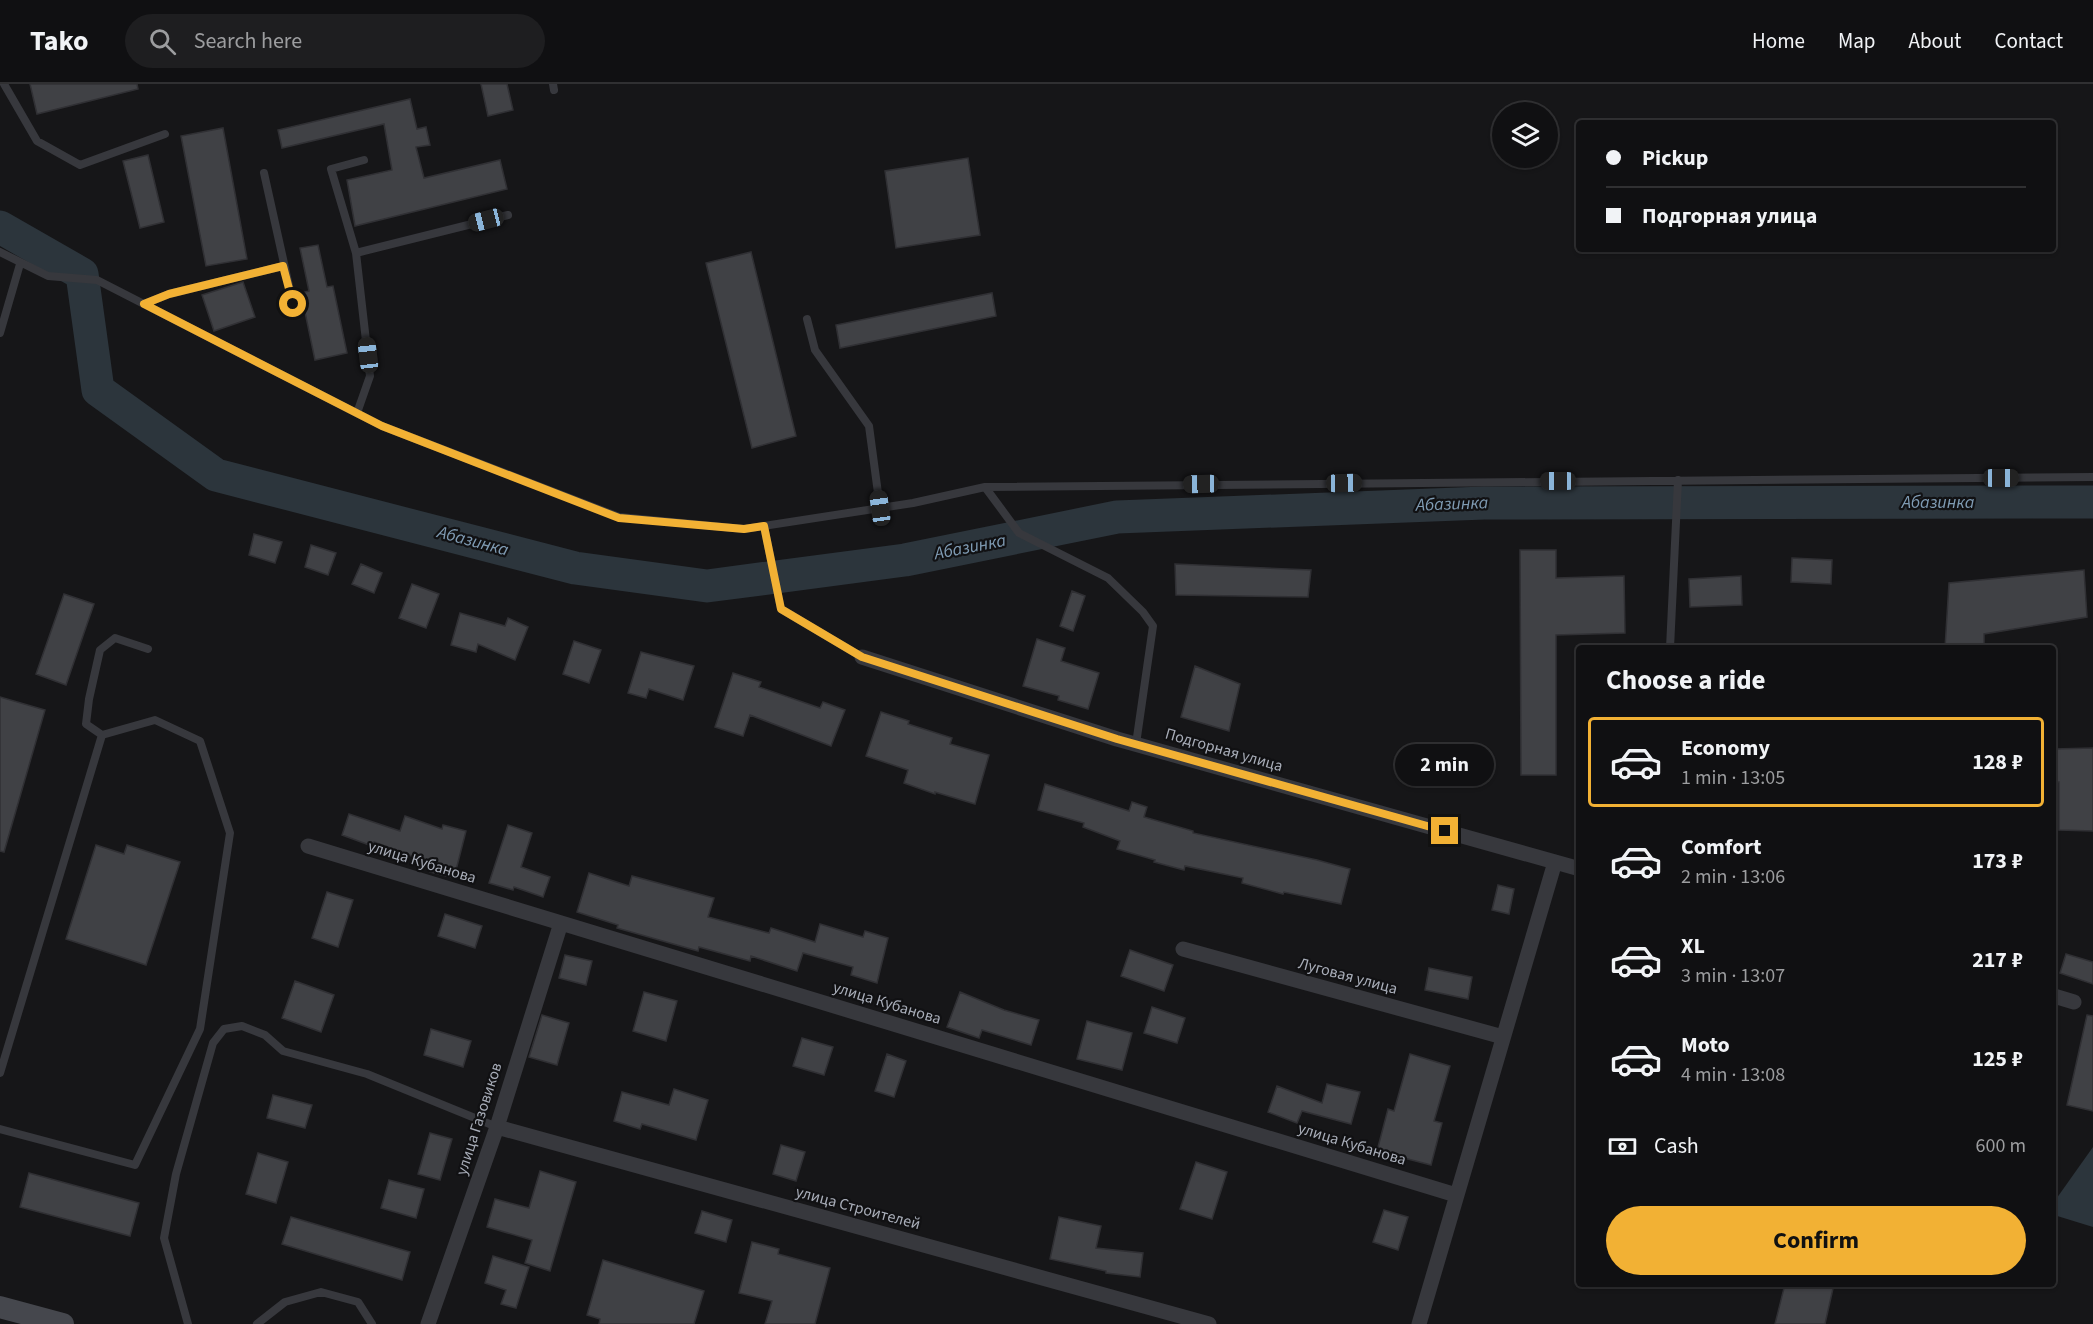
<!DOCTYPE html>
<html lang="en">
<head>
<meta charset="utf-8">
<style>
	:root { --surface:#101012; --page:#1e1e20; --text:#f1f3f6; --muted:#9c9d9f; --line:#303032; --accent:#f2b134 }
	body { margin:0; font-family:"Source Sans 3",sans-serif; background:var(--page); color:var(--text); height:100vh; display:flex; flex-direction:column; font-size:22px; white-space:nowrap }
	* { box-sizing:border-box; margin:0 }
	p { font-size:20px; color:var(--muted) }
	.icon { flex:none; width:33px; height:33px; fill:none; stroke:currentColor; stroke-width:2; stroke-linecap:round; stroke-linejoin:round }
	.map { position:relative; flex:1; overflow:hidden }
	.details { position:absolute; left:1576px; top:561px; width:480px; height:642px; display:flex; flex-direction:column; background:var(--surface); border-radius:6px; box-shadow:0 2px 4px #0004,0 0 0 2px var(--line) }
	.details>* { flex:none }
	.hud { position:absolute; left:1576px; top:36px; width:480px; height:132px; border-radius:6px; box-shadow:0 2px 4px #0004,0 0 0 2px var(--line); display:grid; align-content:center; height:132px; padding:0 30px; background:var(--surface) }
	.tools { position:absolute; left:1492px; top:18px; display:grid; gap:12px }
	.tools a { display:grid; place-items:center; width:66px; height:66px; border-radius:50%; background:var(--surface); box-shadow:0 2px 4px #0004,0 0 0 2px var(--line); font-size:30px }
	.end { position:absolute; width:27px; height:27px; margin:-14px; border:8px solid #f2b134; background:#111; box-shadow:0 0 0 3px #111 }
	.from { border-radius:50% }
	.bubble { position:absolute; height:42px; border-radius:21px; background:var(--surface); box-shadow:0 2px 4px #0004,0 0 0 2px var(--line); font-size:20px; font-weight:700; line-height:42px; text-align:center }
	.car { position:absolute; width:18px; height:36px; margin:-18px -9px; border-radius:8px; box-shadow:0 0 4px 2px #0007; background:linear-gradient(#222 24%,#8ab4d8 0 40%,#222 0 76%,#8ab4d8 0 86%,#222 0) }
	.hud b { display:flex; align-items:center; gap:21px; height:57px; font-size:22px }
	.hud b+b { border-top:2px solid var(--line) }
	.hud i { width:15px; height:15px; background:var(--text) }
	ul { padding:0; list-style:none }
	li { display:flex; align-items:center; gap:18px; height:90px; margin:0 12px 9px; padding:0 18px; border:3px solid transparent; border-radius:6px }
	li div { flex:1 }
	li b { display:block; font-size:22px }
	li em { font-style:normal; font-weight:700 }
	li.selected { border-color:var(--accent) }
	li>.icon { width:54px; height:54px; stroke-width:1.5 }
	h2 { padding:0 30px; font-size:27px; line-height:72px }
	.pay { display:flex; align-items:center; gap:15px; height:66px; padding:0 30px; font-size:22px }
	.pay p { margin-inline-start:auto }
	.cta { display:flex; gap:12px; margin-top:auto; padding:12px 30px }
	.cta a { flex:1; height:69px; border-radius:36px; background:var(--accent); color:#111; font-size:24px; font-weight:700; line-height:69px; text-align:center }
	header { display:flex; align-items:center; gap:36px; box-sizing:border-box; height:84px; padding:0 30px; background:var(--surface); border-bottom:2px solid var(--line) }
	header strong { font-size:28px }
	nav { display:flex; gap:33px; margin-inline-start:auto; font-size:21px }
	.search { width:420px; height:54px; background:var(--page); display:flex; align-items:center; gap:15px; box-sizing:border-box; padding:0 21px; border-radius:33px; color:var(--muted); font-size:22px }
	.map>svg:first-child { display:block }
</style>
</head>
<body>
<header>
<strong>Tako</strong>
<div class="search"><svg class="icon" aria-label="search" viewBox="0 0 24 24"><circle cx="10" cy="10" r="6"/><path d="M15 15l6 6"/></svg>Search here</div>
<nav><a>Home</a><a>Map</a><a>About</a><a>Contact</a></nav>
</header>
<div class="map">
<svg width="2093" height="1240" viewBox="0 0 2093 1240">
	<rect width="100%" height="100%" fill="#161618"/>
	<path fill="#2c353c" d="M 2093,1063 L 2093,1143 L 2054,1131 L 2054,1118 Z"/>
	<g fill="none" stroke-linecap="round" stroke-linejoin="round">
		<path stroke="#2c353c" stroke-width="33" d="M 0,143 L 82,190 L 98,306 L 216,391 L 575,484 L 707,502 L 905,476 L 1117,433 L 1484,419 L 2093,418"/>
	</g>
	<path fill="#404145" stroke="#303034" stroke-width="1.5" d="M 30,0 L 137,0 L 138,5 L 37,30 Z
		M 481,0 L 507,0 L 513,26 L 488,32 Z
		M 410,15 L 417,45 L 426,43 L 430,61 L 416,63 L 424,94 L 500,76 L 507,105 L 355,142 L 347,96 L 392,86 L 384,40 L 282,64 L 278,46 Z
		M 223,44 L 247,175 L 206,182 L 181,52 Z
		M 148,71 L 164,138 L 140,144 L 123,77 Z
		M 968,74 L 980,151 L 896,164 L 885,87 Z
		M 318,161 L 327,203 L 333,202 L 347,269 L 315,276 L 301,209 L 309,207 L 300,164 Z
		M 751,168 L 796,352 L 752,364 L 706,179 Z
		M 243,198 L 255,233 L 214,247 L 202,211 Z
		M 992,209 L 996,232 L 840,264 L 836,241 Z
		M 254,450 L 282,458 L 275,479 L 249,471 Z
		M 311,461 L 336,469 L 328,491 L 305,483 Z
		M 1520,466 L 1556,466 L 1556,494 L 1624,492 L 1625,549 L 1556,551 L 1556,691 L 1521,691 Z
		M 1792,474 L 1832,476 L 1831,500 L 1791,498 Z
		M 361,480 L 382,489 L 374,509 L 352,500 Z
		M 1175,480 L 1311,486 L 1308,513 L 1176,511 Z
		M 2084,486 L 2087,533 L 1984,550 L 1984,564 L 1945,564 L 1949,499 Z
		M 1741,492 L 1742,521 L 1690,523 L 1689,495 Z
		M 412,500 L 439,510 L 426,544 L 399,534 Z
		M 1072,507 L 1085,512 L 1073,547 L 1060,542 Z
		M 64,510 L 94,520 L 66,601 L 36,590 Z
		M 460,529 L 505,542 L 508,534 L 528,543 L 515,576 L 478,560 L 476,568 L 451,561 Z
		M 1037,555 L 1065,564 L 1061,577 L 1099,589 L 1088,625 L 1058,616 L 1059,612 L 1023,602 Z
		M 574,557 L 601,566 L 589,599 L 563,590 Z
		M 641,568 L 694,582 L 683,616 L 649,605 L 646,614 L 628,609 Z
		M 1195,582 L 1240,600 L 1229,647 L 1181,633 Z
		M 733,589 L 761,598 L 759,603 L 820,624 L 823,618 L 845,626 L 831,662 L 750,631 L 743,652 L 715,643 Z
		M 0,613 L 45,626 L 4,768 L 0,767 Z
		M 881,628 L 909,637 L 908,640 L 952,654 L 950,660 L 989,671 L 975,720 L 935,708 L 935,710 L 904,699 L 908,686 L 866,672 Z
		M 2093,664 L 2093,747 L 2059,746 L 2059,698 L 2054,698 L 2054,665 Z
		M 1045,700 L 1129,727 L 1132,718 L 1147,723 L 1144,733 L 1193,747 L 1193,749 L 1317,776 L 1350,785 L 1341,820 L 1284,808 L 1283,810 L 1242,799 L 1243,794 L 1185,782 L 1184,786 L 1154,778 L 1155,776 L 1117,765 L 1120,757 L 1083,743 L 1084,739 L 1038,726 Z
		M 349,730 L 400,747 L 405,732 L 442,745 L 443,741 L 466,747 L 454,794 L 430,788 L 433,780 L 374,758 L 372,762 L 342,751 Z
		M 508,741 L 532,749 L 521,783 L 550,793 L 543,813 L 514,803 L 513,806 L 489,799 Z
		M 96,761 L 124,770 L 127,761 L 180,778 L 146,881 L 66,855 Z
		M 589,789 L 629,802 L 632,792 L 714,814 L 708,833 L 769,849 L 771,844 L 815,858 L 820,840 L 863,853 L 865,847 L 888,854 L 877,899 L 851,891 L 853,883 L 803,869 L 797,887 L 751,872 L 750,877 L 699,863 L 698,867 L 617,844 L 618,841 L 577,828 Z
		M 1498,801 L 1514,805 L 1509,830 L 1492,826 Z
		M 327,808 L 353,816 L 338,863 L 312,854 Z
		M 445,830 L 482,842 L 475,864 L 438,852 Z
		M 1130,866 L 1173,881 L 1164,907 L 1121,892 Z
		M 2066,870 L 2093,878 L 2093,900 L 2060,889 Z
		M 565,871 L 592,877 L 586,901 L 559,894 Z
		M 1429,884 L 1472,893 L 1468,915 L 1425,906 Z
		M 295,897 L 334,911 L 321,948 L 282,934 Z
		M 644,908 L 677,917 L 666,957 L 633,947 Z
		M 960,908 L 1004,926 L 1039,936 L 1031,961 L 982,946 L 979,954 L 947,943 Z
		M 1152,923 L 1185,934 L 1177,959 L 1144,949 Z
		M 542,931 L 569,939 L 557,981 L 529,973 Z
		M 2087,931 L 2093,932 L 2093,1027 L 2067,1021 Z
		M 1087,937 L 1132,949 L 1122,986 L 1077,975 Z
		M 431,945 L 471,957 L 463,983 L 424,971 Z
		M 802,954 L 833,963 L 824,991 L 793,982 Z
		M 887,970 L 906,977 L 894,1013 L 875,1007 Z
		M 1410,970 L 1450,982 L 1434,1037 L 1442,1039 L 1431,1081 L 1377,1067 L 1388,1025 L 1394,1027 Z
		M 1327,1000 L 1360,1008 L 1351,1040 L 1302,1027 L 1297,1039 L 1268,1028 L 1277,1002 L 1322,1019 Z
		M 674,1005 L 708,1016 L 696,1056 L 642,1040 L 640,1045 L 614,1037 L 622,1008 L 669,1021 Z
		M 273,1011 L 312,1021 L 305,1044 L 267,1034 Z
		M 430,1049 L 452,1055 L 440,1096 L 418,1090 Z
		M 781,1061 L 805,1068 L 796,1097 L 773,1090 Z
		M 258,1069 L 288,1078 L 276,1119 L 246,1110 Z
		M 1196,1078 L 1227,1088 L 1212,1135 L 1180,1125 Z
		M 540,1087 L 576,1098 L 550,1187 L 525,1179 L 532,1156 L 487,1143 L 495,1115 L 529,1124 Z
		M 29,1089 L 139,1119 L 130,1152 L 20,1123 Z
		M 389,1096 L 424,1105 L 416,1134 L 381,1124 Z
		M 1384,1126 L 1408,1133 L 1398,1166 L 1373,1158 Z
		M 702,1127 L 732,1136 L 726,1158 L 695,1149 Z
		M 291,1133 L 410,1168 L 402,1196 L 282,1160 Z
		M 1059,1133 L 1101,1142 L 1096,1164 L 1143,1169 L 1140,1193 L 1106,1189 L 1106,1187 L 1050,1175 Z
		M 752,1158 L 779,1165 L 778,1170 L 830,1184 L 815,1240 L 765,1240 L 772,1217 L 739,1209 Z
		M 493,1172 L 529,1183 L 516,1224 L 501,1220 L 506,1206 L 485,1199 Z
		M 603,1176 L 704,1207 L 694,1240 L 599,1240 L 600,1235 L 587,1231 Z
		M 1785,1200 L 1834,1200 L 1825,1240 L 1775,1240 Z"/>
	<g fill="none" stroke-linecap="round" stroke-linejoin="round">
		<path stroke="#37383d" stroke-width="8" d="M 4,0 L 37,57 L 80,81 L 165,50
			M 553,0 L 554,6
			M 264,89 L 293,220
			M 0,168 L 48,192 L 97,196 L 382,342 L 619,433 L 744,445 L 913,419 L 985,403 L 1019,449 L 1108,494 L 1143,528 L 1153,542 L 1136,660
			M 356,169 L 508,131
			M 144,220 L 169,210 L 283,182
			M 807,235 L 815,266 L 869,342 L 880,424
			M 0,249 L 20,180
			M 357,329 L 370,292 L 356,169 L 331,85 L 364,76
			M 985,403 L 2093,393
			M 764,442 L 781,525 L 862,573
			M 1670,564 L 1678,396
			M 102,651 L 86,640 L 89,615 L 100,566 L 115,554 L 148,565
			M 0,989 L 102,651
			M 0,1045 L 135,1081 L 200,945 L 230,749 L 200,657 L 155,636 L 102,651
			M 188,1240 L 164,1154 L 176,1090 L 213,959 L 224,945 L 242,942 L 265,951 L 283,967 L 367,990 L 497,1043
			M 257,1240 L 285,1218 L 321,1208 L 358,1218 L 372,1240"/>
		<path stroke="#37383d" stroke-width="15" d="M 862,573 L 1117,655 L 1580,785
			M 308,762 L 1456,1111
			M 1183,865 L 1503,953
			M 2054,912 L 2074,918
			M 497,1043 L 1209,1240
			M 428,1240 L 497,1043 L 561,839
			M 1419,1240 L 1555,778"/>
		<path stroke="#45474d" stroke-width="22" d="M 0,1223 L 63,1240"/>
	</g>
	<g fill="none" stroke-linecap="round" stroke-linejoin="round">
		<path stroke="#f2b134" stroke-width="8" d="M 293,220 L 283,182 L 169,210 L 144,220 L 382,342 L 619,434 L 744,445 L 764,442 L 781,525 L 862,573 L 1117,655 L 1445,747"/>
	</g>
	<g text-anchor="middle" dominant-baseline="central" stroke-width="4.5" stroke-linejoin="round" paint-order="stroke">
		<g font-size="16" fill="#a8adb8" stroke="#111113">
			<text transform="translate(1224 666) rotate(16)">Подгорная улица</text>
			<text transform="translate(422 778) rotate(17)">улица Кубанова</text>
			<text transform="translate(1348 892) rotate(15)">Луговая улица</text>
			<text transform="translate(887 919) rotate(17)">улица Кубанова</text>
			<text transform="translate(479 1035) rotate(-72)">улица Газовиков</text>
			<text transform="translate(1352 1060) rotate(17)">улица Кубанова</text>
			<text transform="translate(858 1124) rotate(15)">улица Строителей</text>
		</g>
		<g font-size="18" font-style="italic" fill="#7f9bb3" stroke="#111113">
			<text x="1938" y="418">Абазинка</text>
			<text transform="translate(1452 420) rotate(-2)">Абазинка</text>
			<text transform="translate(473 457) rotate(15)">Абазинка</text>
			<text transform="translate(970 463) rotate(-11)">Абазинка</text>
		</g>
	</g>
</svg>
<div class="tools">
<a><svg class="icon" aria-label="layers" viewBox="0 0 24 24"><path d="M12 4l9 5-9 5-9-5zM3 14l9 5 9-5"/></svg></a>
</div>
<i class="end from" style="left:293px;top:220px"></i>
<i class="end" style="left:1445px;top:747px"></i>
<div class="bubble" style="left:1395px;top:660px;width:99px">2 min</div>
<i class="car" style="left:486px;top:136px;rotate:256deg"></i>
<i class="car" style="left:368px;top:271px;rotate:353deg"></i>
<i class="car" style="left:2001px;top:394px;rotate:90deg"></i>
<i class="car" style="left:1558px;top:397px;rotate:270deg"></i>
<i class="car" style="left:1344px;top:399px;rotate:89deg"></i>
<i class="car" style="left:1201px;top:400px;rotate:269deg"></i>
<i class="car" style="left:880px;top:424px;rotate:352deg"></i>
<div class="hud">
<b><i class="from"></i>Pickup</b>
<b><i></i>Подгорная улица</b>
</div>
<section class="details">
<h2>Choose a ride</h2>
<ul>
<li class="selected"><svg class="icon" aria-label="car" viewBox="0 0 24 24"><path d="M5 17H2v-5l4-1 3-4h7l3 4 3 1v5h-3M9 17h6M6 11h13"/><circle cx="7" cy="17" r="2"/><circle cx="17" cy="17" r="2"/></svg><div><b>Economy</b><p>1 min · 13:05</p></div><em>128 ₽</em></li>
<li><svg class="icon" aria-label="car" viewBox="0 0 24 24"><path d="M5 17H2v-5l4-1 3-4h7l3 4 3 1v5h-3M9 17h6M6 11h13"/><circle cx="7" cy="17" r="2"/><circle cx="17" cy="17" r="2"/></svg><div><b>Comfort</b><p>2 min · 13:06</p></div><em>173 ₽</em></li>
<li><svg class="icon" aria-label="car" viewBox="0 0 24 24"><path d="M5 17H2v-5l4-1 3-4h7l3 4 3 1v5h-3M9 17h6M6 11h13"/><circle cx="7" cy="17" r="2"/><circle cx="17" cy="17" r="2"/></svg><div><b>XL</b><p>3 min · 13:07</p></div><em>217 ₽</em></li>
<li><svg class="icon" aria-label="car" viewBox="0 0 24 24"><path d="M5 17H2v-5l4-1 3-4h7l3 4 3 1v5h-3M9 17h6M6 11h13"/><circle cx="7" cy="17" r="2"/><circle cx="17" cy="17" r="2"/></svg><div><b>Moto</b><p>4 min · 13:08</p></div><em>125 ₽</em></li>
</ul>
<div class="pay"><svg class="icon" aria-label="cash" viewBox="0 0 24 24"><path d="M3 7h18v10H3z"/><circle cx="12" cy="12" r="2"/></svg>Cash<p>600 m</p></div>
<div class="cta"><a>Confirm</a></div>
</section>
</div>
</body>
</html>
